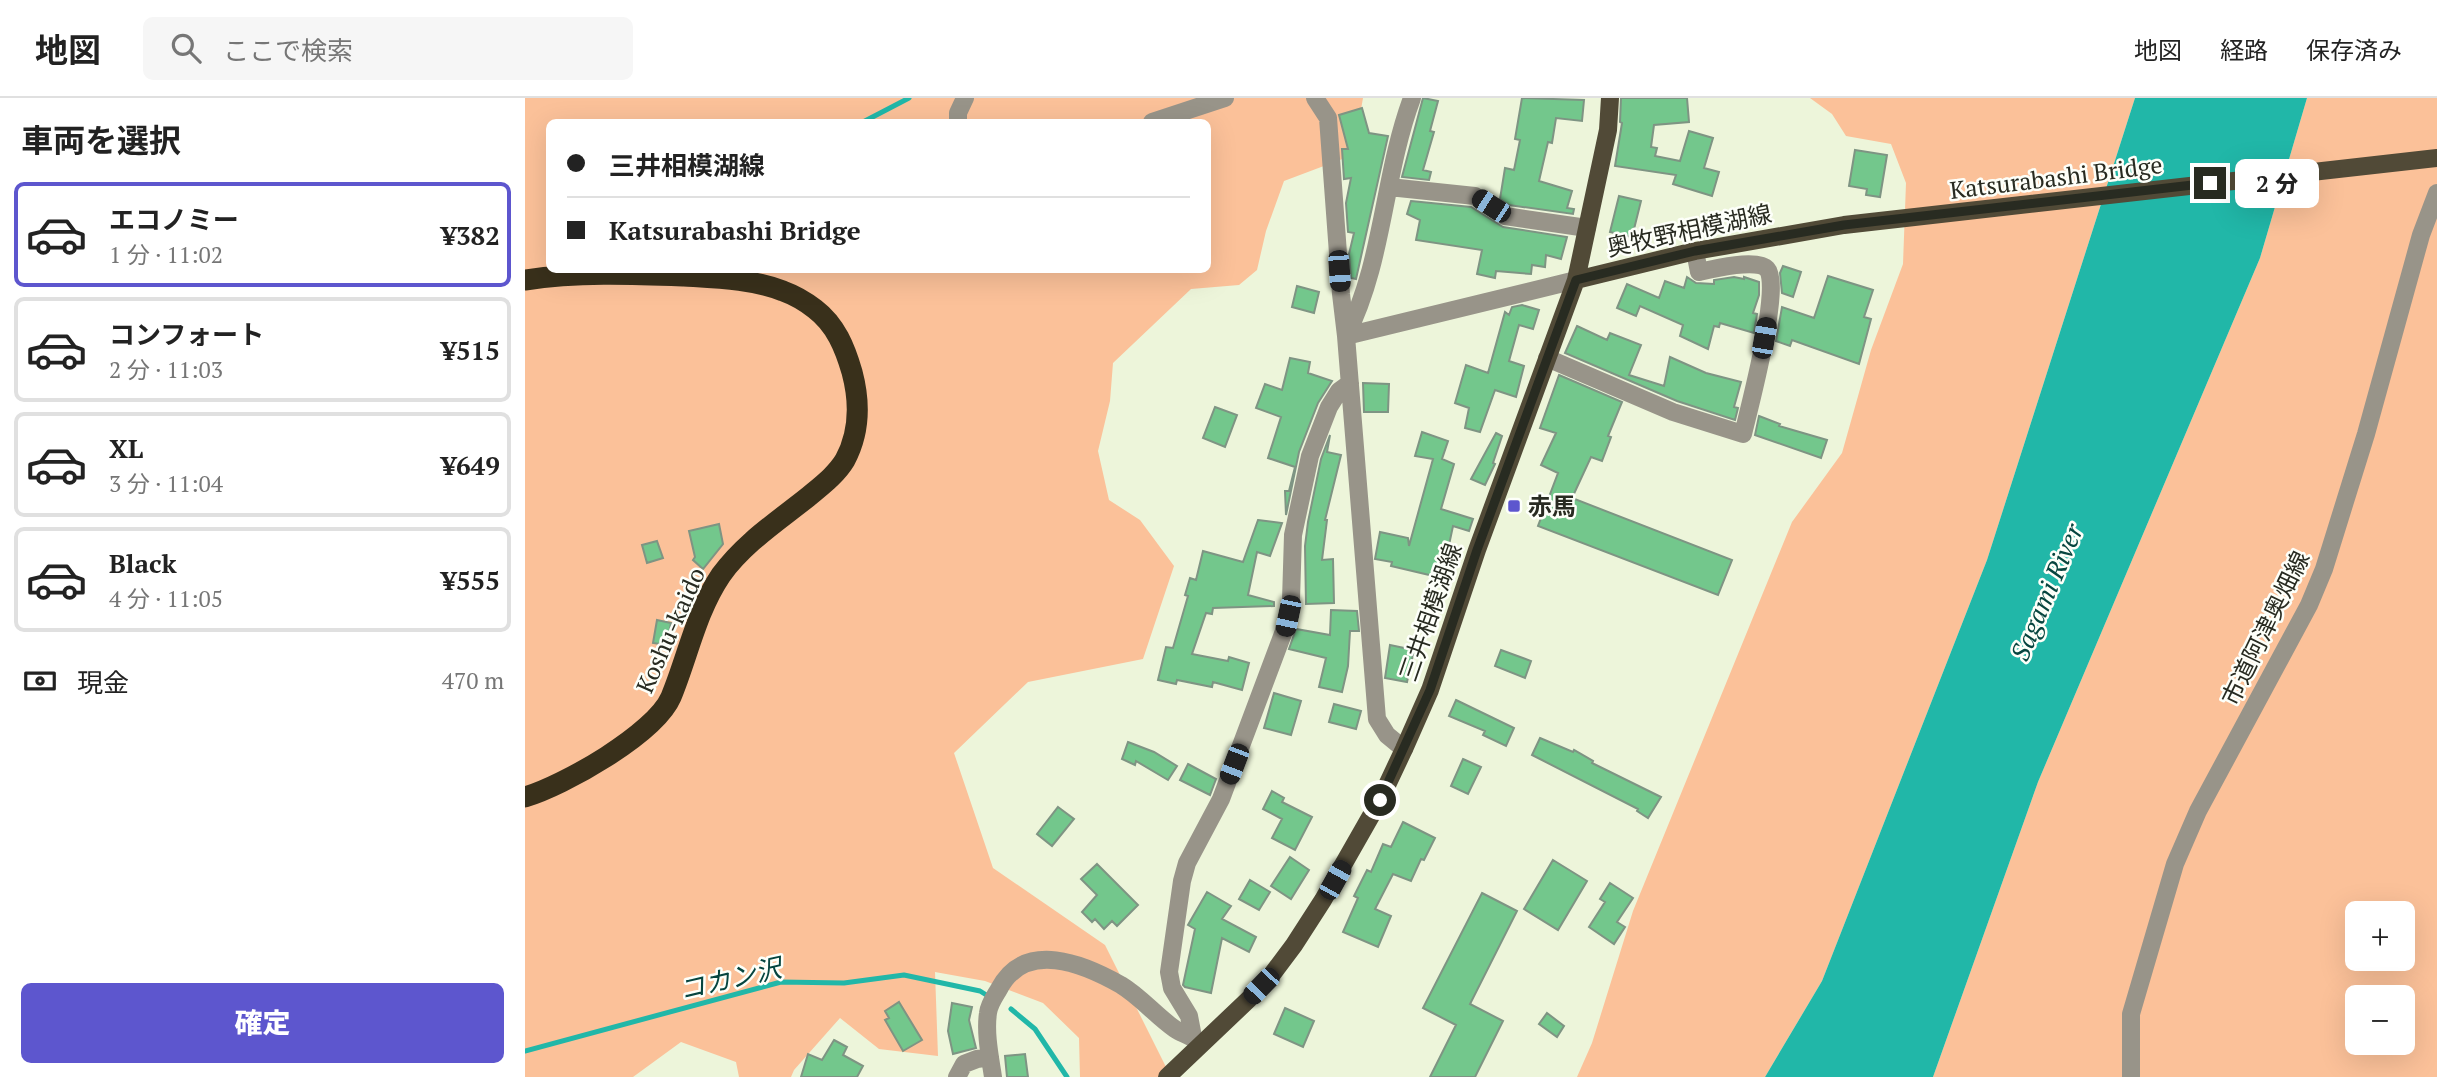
<!DOCTYPE html>
<html lang="ja">
<head>
<meta charset="utf-8">
<style>
	:root { --surface:#fff; --page:#f6f6f6; --text:#222; --muted:#767676; --line:#e0e0e0; --accent:#5d56ce }
	body { margin:0; font-family:"PT Serif","Noto Sans JP",serif; background:var(--page); color:var(--text); height:100vh; display:flex; flex-direction:column; font-size:26px; white-space:nowrap }
	* { box-sizing:border-box; margin:0 }
	p { font-size:23px; color:var(--muted) }
	.icon { flex:none; width:38px; height:38px; fill:none; stroke:currentColor; stroke-width:2; stroke-linecap:round; stroke-linejoin:round }
	.map { position:relative; flex:1; overflow:hidden }
	.panel { display:flex; flex-direction:column; background:var(--surface); width:525px }
	.panel>* { flex:none }
	.banner { position:absolute; left:21px; top:21px; width:665px; height:154px; border-radius:10px; box-shadow:0 7px 28px #0002; display:grid; align-content:center; height:154px; padding:0 21px; background:var(--surface) }
	.buttons { position:absolute; left:1820px; top:803px; display:grid; gap:14px }
	.buttons a { display:grid; place-items:center; width:70px; height:70px; border-radius:10px; background:var(--surface); box-shadow:0 7px 28px #0002; font-size:35px }
	.end { position:absolute; width:32px; height:32px; margin:-16px; border:9px solid #282b21; background:#fff; box-shadow:0 0 0 4px #fff }
	.from { border-radius:50% }
	.bubble { position:absolute; height:49px; border-radius:10px; background:var(--surface); box-shadow:0 7px 28px #0002; font-size:23px; font-weight:800; line-height:49px; text-align:center }
	.car { position:absolute; width:21px; height:42px; margin:-21px -10px; border-radius:9px; box-shadow:0 0 5px 2px #0007; background:linear-gradient(#222 24%,#8ab4d8 0 40%,#222 0 76%,#8ab4d8 0 86%,#222 0) }
	.banner b { display:flex; align-items:center; gap:24px; height:66px; font-size:26px }
	.banner b+b { border-top:2px solid var(--line) }
	.banner i { width:18px; height:18px; background:var(--text) }
	ul { padding:0; list-style:none }
	li { display:flex; align-items:center; gap:21px; height:105px; margin:0 14px 10px; padding:0 7px; border:4px solid var(--line); border-radius:10px }
	li div { flex:1 }
	li b { display:block; font-size:26px }
	li em { font-style:normal; font-weight:800 }
	li.selected { border-color:var(--accent) }
	li>.icon { width:63px; height:63px; stroke-width:1.5 }
	h2 { padding:0 21px; font-size:32px; line-height:84px }
	.pay { display:flex; align-items:center; gap:18px; height:77px; padding:0 21px; font-size:26px }
	.pay p { margin-inline-start:auto }
	.cta { display:flex; gap:14px; margin-top:auto; padding:14px 21px }
	.cta a { flex:1; height:80px; border-radius:10px; background:var(--accent); color:#fff; font-size:28px; font-weight:800; line-height:80px; text-align:center }
	header { display:flex; align-items:center; gap:42px; box-sizing:border-box; height:98px; padding:0 35px; background:var(--surface); border-bottom:2px solid var(--line) }
	header strong { font-size:33px }
	nav { display:flex; gap:38px; margin-inline-start:auto; font-size:24px }
	.search { width:490px; height:63px; background:var(--page); display:flex; align-items:center; gap:18px; box-sizing:border-box; padding:0 24px; border-radius:10px; color:var(--muted); font-size:26px }
	main { display:flex; flex:1; min-height:0 }
	.map>svg:first-child { display:block }
</style>
</head>
<body>
<header>
<strong>地図</strong>
<div class="search"><svg class="icon" aria-label="search" viewBox="0 0 24 24"><circle cx="10" cy="10" r="6"/><path d="M15 15l6 6"/></svg>ここで検索</div>
<nav><a>地図</a><a>経路</a><a>保存済み</a></nav>
</header>
<main>
<section class="panel">
<h2>車両を選択</h2>
<ul>
<li class="selected"><svg class="icon" aria-label="car" viewBox="0 0 24 24"><path d="M5 17H2v-5l4-1 3-4h7l3 4 3 1v5h-3M9 17h6M6 11h13"/><circle cx="7" cy="17" r="2"/><circle cx="17" cy="17" r="2"/></svg><div><b>エコノミー</b><p>1 分 · 11:02</p></div><em>¥382</em></li>
<li><svg class="icon" aria-label="car" viewBox="0 0 24 24"><path d="M5 17H2v-5l4-1 3-4h7l3 4 3 1v5h-3M9 17h6M6 11h13"/><circle cx="7" cy="17" r="2"/><circle cx="17" cy="17" r="2"/></svg><div><b>コンフォート</b><p>2 分 · 11:03</p></div><em>¥515</em></li>
<li><svg class="icon" aria-label="car" viewBox="0 0 24 24"><path d="M5 17H2v-5l4-1 3-4h7l3 4 3 1v5h-3M9 17h6M6 11h13"/><circle cx="7" cy="17" r="2"/><circle cx="17" cy="17" r="2"/></svg><div><b>XL</b><p>3 分 · 11:04</p></div><em>¥649</em></li>
<li><svg class="icon" aria-label="car" viewBox="0 0 24 24"><path d="M5 17H2v-5l4-1 3-4h7l3 4 3 1v5h-3M9 17h6M6 11h13"/><circle cx="7" cy="17" r="2"/><circle cx="17" cy="17" r="2"/></svg><div><b>Black</b><p>4 分 · 11:05</p></div><em>¥555</em></li>
</ul>
<div class="pay"><svg class="icon" aria-label="cash" viewBox="0 0 24 24"><path d="M3 7h18v10H3z"/><circle cx="12" cy="12" r="2"/></svg>現金<p>470 m</p></div>
<div class="cta"><a>確定</a></div>
</section>
<div class="map">
<svg width="1912" height="979" viewBox="0 0 1912 979">
	<rect width="100%" height="100%" fill="#edf5da"/>
	<path fill="#fbc199" fill-rule="evenodd" d="M 0,0 L 838,0 L 828,57 L 759,83 L 741,133 L 732,172 L 714,187 L 666,191 L 588,265 L 585,303 L 573,353 L 584,402 L 615,422 L 649,468 L 618,561 L 503,584 L 429,655 L 468,770 L 580,847 L 646,979 L 555,979 L 554,940 L 518,905 L 460,883 L 410,874 L 413,958 L 354,951 L 315,920 L 269,972 L 266,979 L 214,979 L 211,964 L 156,944 L 108,979 L 0,979 ZM 24,24 L 682,24 L 682,172 L 24,172 Z
		M 1285,0 L 1610,0 L 1462,462 L 1297,883 L 1240,979 L 1052,979 L 1067,945 L 1108,813 L 1267,424 L 1317,355 L 1346,252 L 1378,166 L 1381,85 L 1366,46 L 1321,38 L 1307,16 Z
		M 1782,0 L 1912,0 L 1912,979 L 1408,979 L 1513,684 L 1735,160 ZM 1832,816 L 1878,816 L 1878,861 L 1832,861 ZM 1832,900 L 1878,900 L 1878,945 L 1832,945 Z"/>
	<path fill="#21b7a8" d="M 1610,0 L 1782,0 L 1735,160 L 1513,684 L 1408,979 L 1240,979 L 1297,883 L 1462,462 Z"/>
	<g fill="none" stroke-linecap="round" stroke-linejoin="round">
		<path stroke="#21b7a8" stroke-width="5" d="M 338,24 L 384,0
			M 486,911 L 510,931 L 542,979
			M 0,953 L 256,884 L 319,885 L 379,877 L 455,893 L 463,898"/>
	</g>
	<path fill="#73c78c" stroke="#7e9483" stroke-width="2" d="M 898,0 L 913,3 L 905,33 L 909,34 L 898,72 L 906,74 L 904,82 L 877,79 Z
		M 997,0 L 1059,2 L 1057,23 L 1031,20 L 1027,45 L 1023,44 L 1014,83 L 1047,93 L 1042,110 L 1049,111 L 1048,116 L 984,107 L 975,101 L 980,70 L 989,72 L 995,42 L 990,41 Z
		M 1096,0 L 1162,0 L 1164,24 L 1129,27 L 1126,49 L 1132,50 L 1130,58 L 1155,63 L 1164,33 L 1188,40 L 1179,70 L 1194,74 L 1187,98 L 1148,86 L 1151,77 L 1090,68 L 1097,25 L 1095,24 Z
		M 837,10 L 844,35 L 863,38 L 831,181 L 826,180 L 824,156 L 829,135 L 823,134 L 821,105 L 826,80 L 819,81 L 817,51 L 823,51 L 814,17 Z
		M 1330,52 L 1362,57 L 1355,99 L 1341,97 L 1342,91 L 1324,88 Z
		M 1094,98 L 1116,103 L 1107,139 L 1085,134 Z
		M 886,103 L 946,109 L 978,129 L 1042,139 L 1036,161 L 1021,157 L 1020,169 L 1007,167 L 1006,176 L 971,173 L 970,180 L 952,176 L 957,152 L 891,142 L 895,122 L 882,116 Z
		M 1258,168 L 1276,174 L 1268,199 L 1257,195 L 1255,175 Z
		M 1303,178 L 1348,192 L 1339,219 L 1346,221 L 1334,266 L 1267,242 L 1265,248 L 1251,243 L 1257,209 L 1289,220 Z
		M 1162,179 L 1171,185 L 1189,186 L 1189,182 L 1209,179 L 1219,181 L 1219,179 L 1234,184 L 1234,197 L 1228,215 L 1232,216 L 1229,235 L 1195,225 L 1194,229 L 1189,228 L 1183,251 L 1155,238 L 1158,227 L 1115,208 L 1111,218 L 1092,210 L 1102,186 L 1134,200 L 1140,183 L 1159,190 Z
		M 772,188 L 794,194 L 789,215 L 767,209 Z
		M 997,207 L 1014,212 L 1008,231 L 994,227 L 984,263 L 999,268 L 991,299 L 970,292 L 955,334 L 940,330 L 944,310 L 930,305 L 941,267 L 963,275 L 980,214 L 984,217 L 987,209 Z
		M 1052,228 L 1082,242 L 1085,235 L 1116,247 L 1104,277 L 1139,288 L 1145,259 L 1181,275 L 1216,284 L 1209,309 L 1213,310 L 1210,322 L 1152,303 L 1040,255 Z
		M 765,260 L 785,264 L 783,275 L 807,283 L 793,305 L 774,354 L 761,417 L 760,393 L 764,393 L 770,369 L 743,360 L 756,319 L 731,310 L 740,286 L 757,292 Z
		M 1034,277 L 1097,304 L 1083,338 L 1086,339 L 1077,363 L 1066,359 L 1047,400 L 1207,462 L 1193,497 L 1013,428 L 1033,375 L 1016,367 L 1031,335 L 1015,330 Z
		M 838,285 L 864,286 L 863,314 L 839,314 Z
		M 690,309 L 712,317 L 700,349 L 678,340 Z
		M 1234,318 L 1255,326 L 1254,328 L 1302,342 L 1296,360 L 1230,337 Z
		M 897,334 L 923,343 L 917,361 L 929,366 L 916,411 L 948,421 L 944,433 L 928,428 L 917,480 L 866,468 L 867,464 L 850,461 L 855,434 L 883,440 L 884,448 L 908,361 L 890,358 Z
		M 971,335 L 977,338 L 968,365 L 970,366 L 960,387 L 946,381 Z
		M 805,337 L 802,354 L 816,357 L 800,422 L 802,422 L 797,462 L 808,461 L 809,505 L 781,506 L 780,448 L 783,424 L 796,361 Z
		M 733,422 L 757,425 L 745,458 L 732,454 L 723,497 L 749,504 L 749,508 L 688,510 L 687,516 L 681,515 L 667,556 L 703,563 L 704,559 L 724,565 L 717,592 L 688,584 L 687,589 L 652,582 L 651,586 L 633,582 L 641,549 L 648,550 L 663,498 L 660,497 L 665,480 L 671,482 L 678,453 L 718,464 Z
		M 194,426 L 198,446 L 178,471 L 168,462 L 170,459 L 164,433 Z
		M 132,443 L 138,460 L 122,465 L 117,447 Z
		M 806,512 L 832,513 L 834,533 L 825,533 L 823,568 L 817,594 L 794,589 L 801,560 L 764,551 L 771,531 L 805,537 Z
		M 132,522 L 146,525 L 142,547 L 128,545 Z
		M 865,547 L 889,552 L 882,584 L 860,580 Z
		M 976,552 L 1006,563 L 1000,580 L 970,568 Z
		M 749,595 L 776,603 L 766,637 L 739,630 Z
		M 931,602 L 989,630 L 981,648 L 958,637 L 960,633 L 924,618 Z
		M 809,606 L 836,613 L 831,631 L 804,624 Z
		M 1015,640 L 1048,654 L 1049,652 L 1068,663 L 1067,665 L 1136,699 L 1123,720 L 1112,713 L 1113,711 L 1007,657 Z
		M 603,644 L 629,654 L 652,668 L 643,682 L 611,663 L 610,667 L 597,661 Z
		M 938,661 L 956,669 L 943,696 L 926,688 Z
		M 663,666 L 691,681 L 685,697 L 655,682 Z
		M 747,693 L 759,700 L 757,704 L 787,719 L 770,752 L 747,740 L 757,721 L 738,711 Z
		M 533,709 L 549,721 L 527,748 L 512,736 Z
		M 878,724 L 910,740 L 899,762 L 896,761 L 886,783 L 868,776 L 850,811 L 866,818 L 853,849 L 818,834 L 833,800 L 829,798 L 842,772 L 846,774 L 858,746 L 866,749 Z
		M 765,759 L 784,772 L 766,801 L 746,788 Z
		M 1028,762 L 1062,783 L 1033,832 L 999,811 Z
		M 572,766 L 613,807 L 592,828 L 587,823 L 579,831 L 570,821 L 567,824 L 557,814 L 572,797 L 556,781 Z
		M 725,782 L 745,794 L 734,812 L 714,801 Z
		M 1085,785 L 1108,800 L 1092,824 L 1100,829 L 1089,846 L 1064,829 L 1080,804 L 1075,801 Z
		M 682,794 L 706,808 L 697,821 L 731,839 L 724,854 L 697,840 L 686,895 L 660,889 L 658,887 L 670,831 L 663,827 Z
		M 957,795 L 992,813 L 945,906 L 978,923 L 950,979 L 905,979 L 931,927 L 898,910 Z
		M 374,904 L 397,942 L 378,953 L 360,922 L 364,920 L 360,913 Z
		M 427,905 L 447,909 L 444,922 L 451,950 L 428,956 L 423,933 Z
		M 760,910 L 789,923 L 778,949 L 749,936 Z
		M 1022,915 L 1039,928 L 1032,939 L 1014,926 Z
		M 309,942 L 322,949 L 318,957 L 338,968 L 332,979 L 276,979 L 283,956 L 297,962 Z
		M 500,956 L 503,979 L 482,979 L 480,958 Z"/>
	<g fill="none" stroke-linecap="round" stroke-linejoin="round">
		<path stroke="#989489" stroke-width="18" d="M 790,0 L 803,20 L 816,196 L 821,238 L 852,621 L 862,637 L 879,651
			M 433,24 L 433,15 L 440,0
			M 627,24 L 700,0
			M 864,89 L 950,98 L 980,118 L 1062,130
			M 821,238 C 859,163 858,78 887,0
			M 821,238 L 1051,182
			M 1022,260 L 1148,314 L 1218,336 C 1224,311 1257,187 1242,171 C 1233,160 1187,171 1174,174 L 1170,153
			M 668,939 L 664,918 L 647,890 L 644,874 L 657,783 L 662,765 L 696,701 L 759,533 L 766,502 L 768,437 L 785,358 L 804,309 L 814,293 L 825,285
			M 432,979 L 439,966 L 452,961 L 465,959
			M 468,979 C 465,959 460,935 463,915 C 464,906 470,898 474,891 C 500,841 559,866 596,887 C 616,899 631,918 650,931 C 657,936 666,937 673,944
			M 1606,979 L 1606,916 L 1650,766 L 1673,713 L 1784,507 L 1799,471 L 1841,336 L 1896,137 L 1912,95"/>
		<path stroke="#514a37" stroke-width="18" d="M 1051,182 L 1170,153 L 1319,127 L 1912,60
			M 642,979 L 724,901 L 748,875 L 769,847 L 798,802 L 855,702 L 879,651 L 905,592 L 952,452 L 1051,182 L 1083,32 L 1085,0"/>
		<path stroke="#39301b" stroke-width="21" d="M 0,182 C 53,174 105,176 159,178 C 191,180 228,181 258,193 C 269,197 281,204 290,211 C 311,227 320,250 327,274 C 335,304 335,334 320,362 C 311,377 296,388 283,399 C 253,423 219,445 196,477 C 171,514 163,558 146,599 C 130,636 38,688 0,699"/>
	</g>
	<g fill="none" stroke-linecap="round" stroke-linejoin="round">
		<path stroke="#282b21" stroke-width="9" d="M 855,702 L 905,592 L 952,452 L 1051,182 L 1170,153 L 1319,127 L 1685,85"/>
	</g>
	<rect fill="#5d56ce" stroke="#fdfff9" stroke-width="2.5" x="982" y="401" width="14" height="14" rx="3.5"/>
	<g text-anchor="middle" dominant-baseline="central" stroke-width="5" stroke-linejoin="round" paint-order="stroke">
		<g font-size="24" fill="#282b21" stroke="#fdfff9">
			<text transform="translate(1531 79) rotate(-7)">Katsurabashi Bridge</text>
			<text transform="translate(1164 132) rotate(-12)">奥牧野相模湖線</text>
			<text transform="translate(905 514) rotate(-71)">三井相模湖線</text>
			<text transform="translate(1740 530) rotate(-64)">市道阿津奥畑線</text>
			<text transform="translate(145 532) rotate(-66)">Koshu-kaido</text>
		</g>
		<g font-size="24" font-weight="bold" fill="#282b21" stroke="#fdfff9" text-anchor="start">
			<text x="1003" y="408">赤馬</text>
		</g>
		<g font-size="26" font-style="italic" fill="#06453f" stroke="#fdfff9">
			<text transform="translate(1521 494) rotate(-67)">Sagami River</text>
			<text transform="translate(205 880) rotate(-13)">コカン沢</text>
		</g>
	</g>
</svg>
<div class="buttons">
<a>+</a>
<a>−</a>
</div>
<i class="end from" style="left:855px;top:702px"></i>
<i class="end" style="left:1685px;top:85px"></i>
<div class="bubble" style="left:1710px;top:61px;width:84px">2 分</div>
<i class="car" style="left:966px;top:108px;rotate:303deg"></i>
<i class="car" style="left:814px;top:173px;rotate:176deg"></i>
<i class="car" style="left:1239px;top:240px;rotate:10deg"></i>
<i class="car" style="left:763px;top:518px;rotate:192deg"></i>
<i class="car" style="left:709px;top:666px;rotate:201deg"></i>
<i class="car" style="left:810px;top:782px;rotate:29deg"></i>
<i class="car" style="left:736px;top:888px;rotate:224deg"></i>
<div class="banner">
<b><i class="from"></i>三井相模湖線</b>
<b><i></i>Katsurabashi Bridge</b>
</div>
</div>
</main>
</body>
</html>
